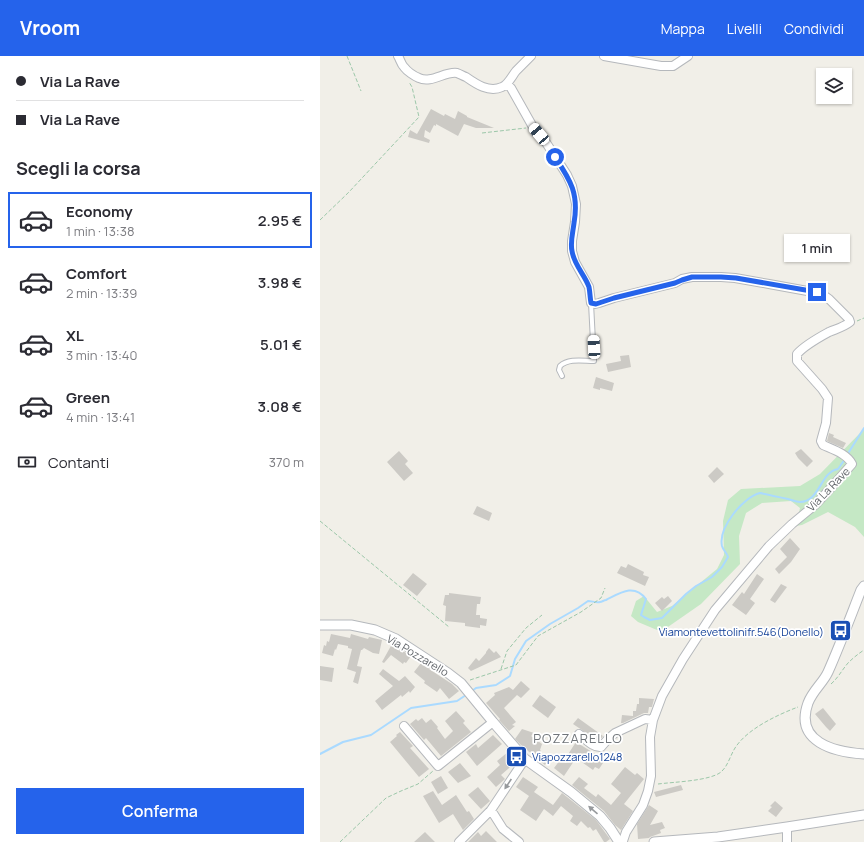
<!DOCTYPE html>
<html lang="it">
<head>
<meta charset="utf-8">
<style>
	:root { --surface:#fff; --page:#f2f2f3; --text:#2b2b33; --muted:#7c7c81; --line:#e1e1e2; --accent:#2563eb }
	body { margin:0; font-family:Manrope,sans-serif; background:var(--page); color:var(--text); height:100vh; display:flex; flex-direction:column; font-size:15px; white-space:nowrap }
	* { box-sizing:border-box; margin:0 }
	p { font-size:13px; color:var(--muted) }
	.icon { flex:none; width:22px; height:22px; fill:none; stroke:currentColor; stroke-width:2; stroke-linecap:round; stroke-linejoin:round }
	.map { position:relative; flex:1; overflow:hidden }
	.panel { display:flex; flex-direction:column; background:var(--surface); width:320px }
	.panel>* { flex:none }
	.top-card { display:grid; align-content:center; height:88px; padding:0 16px; background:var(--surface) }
	.tools { position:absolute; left:496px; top:12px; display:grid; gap:8px }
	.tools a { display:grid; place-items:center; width:36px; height:36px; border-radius:0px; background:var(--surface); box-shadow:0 1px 3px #0004; font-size:20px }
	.end { position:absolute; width:18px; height:18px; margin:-9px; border:5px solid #2563eb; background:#fff; box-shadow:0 0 0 2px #fff }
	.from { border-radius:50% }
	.bubble { position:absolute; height:28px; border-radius:0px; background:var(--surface); box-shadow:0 1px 3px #0004; font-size:13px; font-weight:600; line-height:28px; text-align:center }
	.car { position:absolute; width:12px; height:24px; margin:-12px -6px; border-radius:5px; box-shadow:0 0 3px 1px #0007; background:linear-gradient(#fff 24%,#345 0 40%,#fff 0 76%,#345 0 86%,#fff 0) }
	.top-card b { display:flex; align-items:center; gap:14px; height:38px; font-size:15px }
	.top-card b+b { border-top:1px solid var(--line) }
	.top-card i { width:10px; height:10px; background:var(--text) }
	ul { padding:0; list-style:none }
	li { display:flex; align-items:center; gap:12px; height:56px; margin:0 8px 6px; padding:0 8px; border:2px solid transparent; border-radius:0px }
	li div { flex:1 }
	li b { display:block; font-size:15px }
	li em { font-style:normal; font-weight:600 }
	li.current { border-color:var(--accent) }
	li>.icon { width:36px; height:36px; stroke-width:1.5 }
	h2 { padding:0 16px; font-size:18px; line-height:48px }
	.pay { display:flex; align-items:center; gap:10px; height:44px; padding:0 16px; font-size:15px }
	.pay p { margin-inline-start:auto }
	.button { display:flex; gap:8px; margin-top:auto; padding:8px 16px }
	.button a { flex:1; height:46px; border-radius:0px; background:var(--accent); color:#fff; font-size:16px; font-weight:600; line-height:46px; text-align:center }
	header { display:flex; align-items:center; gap:24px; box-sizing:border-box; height:56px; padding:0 20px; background:var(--accent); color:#fff }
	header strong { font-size:19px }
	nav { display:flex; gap:22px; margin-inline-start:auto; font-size:14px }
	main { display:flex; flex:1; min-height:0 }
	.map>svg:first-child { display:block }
</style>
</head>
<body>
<header>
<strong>Vroom</strong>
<nav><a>Mappa</a><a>Livelli</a><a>Condividi</a></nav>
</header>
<main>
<section class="panel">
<div class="top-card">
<b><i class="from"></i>Via La Rave</b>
<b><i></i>Via La Rave</b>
</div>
<h2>Scegli la corsa</h2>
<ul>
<li class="current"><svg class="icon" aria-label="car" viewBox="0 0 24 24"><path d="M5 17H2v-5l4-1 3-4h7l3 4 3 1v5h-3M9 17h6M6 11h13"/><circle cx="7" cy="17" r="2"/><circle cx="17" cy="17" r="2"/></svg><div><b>Economy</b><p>1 min · 13:38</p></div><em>2.95 €</em></li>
<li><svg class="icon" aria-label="car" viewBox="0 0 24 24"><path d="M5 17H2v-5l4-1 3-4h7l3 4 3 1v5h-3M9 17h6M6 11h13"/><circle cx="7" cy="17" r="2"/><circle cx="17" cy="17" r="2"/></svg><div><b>Comfort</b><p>2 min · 13:39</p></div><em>3.98 €</em></li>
<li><svg class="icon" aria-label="car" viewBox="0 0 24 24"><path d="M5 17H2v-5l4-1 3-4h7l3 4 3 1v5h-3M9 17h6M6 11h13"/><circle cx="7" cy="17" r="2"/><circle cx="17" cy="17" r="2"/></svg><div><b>XL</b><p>3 min · 13:40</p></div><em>5.01 €</em></li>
<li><svg class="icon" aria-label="car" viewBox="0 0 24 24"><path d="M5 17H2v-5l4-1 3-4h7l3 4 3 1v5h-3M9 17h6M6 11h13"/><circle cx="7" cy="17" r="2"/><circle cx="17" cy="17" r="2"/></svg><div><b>Green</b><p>4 min · 13:41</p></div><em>3.08 €</em></li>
</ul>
<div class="pay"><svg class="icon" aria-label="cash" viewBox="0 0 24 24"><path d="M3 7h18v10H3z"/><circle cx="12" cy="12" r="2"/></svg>Contanti<p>370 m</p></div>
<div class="button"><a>Conferma</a></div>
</section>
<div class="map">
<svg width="544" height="786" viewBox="0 0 544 786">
	<rect width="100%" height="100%" fill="#f1efe8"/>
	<path fill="#c5e8c5" d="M 544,373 L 544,481 L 535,471 L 508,456 L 482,469 L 476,470 L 480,452 L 471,445 L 442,447 L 426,457 L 419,480 L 420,508 L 381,548 L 345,573 L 337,574 L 318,566 L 311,560 L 316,545 L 324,540 L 337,556 L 352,550 L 397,513 L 404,499 L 403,465 L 408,444 L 421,433 L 480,430 L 500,418 Z"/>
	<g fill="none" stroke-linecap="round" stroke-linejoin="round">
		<path stroke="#aadaff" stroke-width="2" d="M 527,399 L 544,372
			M 152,635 L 156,632 L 176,629 L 190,620 L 195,603 L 206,585 L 230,568 L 258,552 L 268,545 C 272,545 276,547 280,546 C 282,546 284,544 286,544 C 300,537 314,527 326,543 L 321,559 L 324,561 L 330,564 L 342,562 L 366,538 L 376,530 L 392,521 L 402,511 L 408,501 C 407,497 403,494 402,490 C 398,472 423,441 440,437 C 450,439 459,441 468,443 C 472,444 476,446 480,446 C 500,446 500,416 518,413 L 525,403
			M 0,698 L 23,686 L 51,679 L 91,652 L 137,645 L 146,639"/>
	</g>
	<path fill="#cccac5" d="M 111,53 L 124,60 L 125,58 L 135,63 L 138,55 L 147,60 L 147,61 L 174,72 L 156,72 L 144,68 L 138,80 L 116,68 L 116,70 L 114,69 L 110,77 L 105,74 L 104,81 L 110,84 L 109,87 L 88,81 L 90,74 L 97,78 Z
		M 504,187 L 515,194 L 517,191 L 526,197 L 521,206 L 500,193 Z
		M 309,299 L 311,311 L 288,316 L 286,308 L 301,305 L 300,300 Z
		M 276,321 L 294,327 L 292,335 L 280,332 L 280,334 L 273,332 Z
		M 509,377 L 514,379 L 513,381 L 526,387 L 523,392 L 507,385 Z
		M 481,393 L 493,405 L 487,411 L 478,402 L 475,397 Z
		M 79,395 L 88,405 L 85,408 L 93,417 L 84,425 L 67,406 Z
		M 397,411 L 404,418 L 394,427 L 388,420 Z
		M 157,450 L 172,457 L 169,465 L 153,458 Z
		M 470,482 L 480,493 L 471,506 L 459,518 L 455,513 L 467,501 L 460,493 Z
		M 308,508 L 324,516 L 323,519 L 329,521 L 325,530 L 297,517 L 301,510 L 306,512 Z
		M 93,517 L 107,528 L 97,540 L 83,529 Z
		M 437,518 L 444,523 L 430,543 L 435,547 L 426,559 L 412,549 L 422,536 L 424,538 Z
		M 461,528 L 467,531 L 455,547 L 450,544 Z
		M 129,537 L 161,541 L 160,548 L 157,548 L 156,559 L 160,559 L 160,562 L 167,563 L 166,570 L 160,569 L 160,572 L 145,570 L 145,567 L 125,565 L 126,550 L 123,549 L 125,539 L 129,539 Z
		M 348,540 L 352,545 L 342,555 L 335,547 L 342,541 L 344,543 Z
		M 11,578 L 30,582 L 31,578 L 48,583 L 49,581 L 62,584 L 59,598 L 53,597 L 44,592 L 42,594 L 41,594 L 37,610 L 42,611 L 38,628 L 33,626 L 36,616 L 27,613 L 32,593 L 28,592 L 28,590 L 18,588 L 16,594 L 15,593 L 13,600 L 2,597 L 4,589 L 6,590 L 7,585 L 9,586 Z
		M 72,588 L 91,600 L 86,607 L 84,606 L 83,608 L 71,599 L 64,607 L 62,606 Z
		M 169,592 L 174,597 L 176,595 L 181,601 L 151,615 L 148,612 L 156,602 L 159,605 L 166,597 L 166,596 Z
		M 101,607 L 110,612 L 109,613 L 132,628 L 139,635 L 129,643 L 120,632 L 117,636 L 104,627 L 105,625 L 94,616 Z
		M 0,610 L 14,612 L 12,626 L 0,624 Z
		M 63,613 L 79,625 L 85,620 L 95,631 L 90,637 L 89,635 L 82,641 L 81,639 L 62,654 L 55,645 L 73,630 L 59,618 Z
		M 201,625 L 210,633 L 201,642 L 197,639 L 184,652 L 196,666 L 192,669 L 195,670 L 189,675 L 179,664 L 180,663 L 166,647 L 175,639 L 174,637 L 189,631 L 193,634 Z
		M 220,639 L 236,651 L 228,662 L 212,650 Z
		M 319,642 L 334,643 L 332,651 L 329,651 L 328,657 L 324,657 L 303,667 L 301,667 L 302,659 L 313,660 L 313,655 L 316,655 L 317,648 L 319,648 Z
		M 503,652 L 516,668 L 510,675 L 506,671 L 495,658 Z
		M 136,655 L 145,665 L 143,667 L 151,676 L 121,700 L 106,682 L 104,684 L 90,668 L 96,663 L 98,665 L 102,662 L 106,667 L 111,663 L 118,671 L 117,672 L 125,683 L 133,675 L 125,665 Z
		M 258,662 L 283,680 L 279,685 L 275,684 L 262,674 L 253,668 Z
		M 202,673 L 214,677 L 211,680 L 222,688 L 220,694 L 221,695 L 220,697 L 228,703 L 225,709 L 202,690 L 195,683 Z
		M 80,676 L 93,690 L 90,692 L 109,713 L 99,721 L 70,686 L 77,680 L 76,679 Z
		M 173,679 L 182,688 L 157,710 L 146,696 L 156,688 L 158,692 Z
		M 256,686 L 285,704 L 279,713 L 275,711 L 273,714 L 256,702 L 244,720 L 234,712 L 240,704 L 243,706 Z
		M 188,696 L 196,706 L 181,719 L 185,723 L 176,731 L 167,721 L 180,709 L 177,705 Z
		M 140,707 L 151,720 L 138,727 L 128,716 Z
		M 305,711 L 315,719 L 317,717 L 324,723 L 304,748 L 313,755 L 301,774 L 295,769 L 284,755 L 252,729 L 259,721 L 268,728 L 264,732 L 276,741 L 278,738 L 291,749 L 301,737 L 291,728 Z
		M 121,720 L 128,732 L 118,738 L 111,726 Z
		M 203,721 L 218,731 L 214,736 L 233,749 L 242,737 L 276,764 L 290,783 L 286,786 L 284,786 L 276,773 L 273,775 L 270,771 L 268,772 L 261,765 L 257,770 L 250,765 L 253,760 L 241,750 L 233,760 L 224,753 L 216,765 L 200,754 L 209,740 L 196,731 Z
		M 361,729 L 363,734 L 336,741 L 334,736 Z
		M 158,731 L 170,745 L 161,753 L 148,739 Z
		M 113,735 L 122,749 L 136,739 L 147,756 L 149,755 L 154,763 L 143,774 L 133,758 L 119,767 L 103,740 Z
		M 455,745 L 463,752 L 456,761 L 448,755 L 452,751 L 450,750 Z
		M 329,749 L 338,755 L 330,769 L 342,766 L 345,772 L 340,774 L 341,777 L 330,781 L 329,782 L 318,783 L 317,768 Z
		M 166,775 L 177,786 L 148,786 L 158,776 L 161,780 Z
		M 105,776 L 115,786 L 94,786 Z"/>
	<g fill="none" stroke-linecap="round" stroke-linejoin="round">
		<defs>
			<path id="service" d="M 242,320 L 239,314 L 240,310 C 249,302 263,305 274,305 L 271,247"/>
			<path id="minor" d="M 78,0 C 80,3 81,8 84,11 C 87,15 94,20 99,22 C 111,28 125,15 137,17 C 140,18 143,20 146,21 C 156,28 169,37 182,31 C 188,29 192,20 196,15 C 201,10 206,5 211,0
				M 284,0 L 341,10 L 353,10 L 368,0
				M 187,28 L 191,32 L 213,71 L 225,85 L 247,119 L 252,130 L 256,148 L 255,166 L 252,185 L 252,195 L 255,206 L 269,231 L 271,247 L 275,248 L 279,247 L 294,242 L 355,227 L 362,223 L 372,221 L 401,221 L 415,222 L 449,228 L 493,236 L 502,238 L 509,243 L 529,263 L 530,266 C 524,271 516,273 509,276 C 498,282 485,289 477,298 L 477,305 L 502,333 L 508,342 L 506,367 L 501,385 L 503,389 C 514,394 527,398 532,408 L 509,434 L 495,449 L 472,468 L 449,490 L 395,554 L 363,603 L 342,640 L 333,664 L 330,681 L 331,720 L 328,735 L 323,749 L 306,776 L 303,785
				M 84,670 L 118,710 L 173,666
				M 259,678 C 266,683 273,692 281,691 L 288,683 L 295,677 L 325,663 L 333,664
				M 171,754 L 183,773 L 199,786
				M 139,786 L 171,754 L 205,703
				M 467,786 L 467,771"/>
			<path id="tertiary" d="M 544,530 L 541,534 C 530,562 520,589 508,616 C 503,627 493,634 488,647 C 474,686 514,696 544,698
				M 0,569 L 31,569 L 55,574 L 76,583 L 128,617 L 141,627 L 173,666 L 205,703 L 251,736 L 280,760 L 290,772 L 299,786
				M 334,786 L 398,781 L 467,771 L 544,759"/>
		</defs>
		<use href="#service" stroke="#b5b8bc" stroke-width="6"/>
		<use href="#minor" stroke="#b5b8bc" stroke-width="10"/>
		<use href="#tertiary" stroke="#b5b8bc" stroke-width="11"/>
		<path stroke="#9cc7a9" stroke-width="1" stroke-dasharray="4 2" stroke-linecap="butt" d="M 27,0 L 41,35
			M 162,77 L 206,72
			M 0,164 L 29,136 L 99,61 L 92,31 L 89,26
			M 537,265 L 544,262
			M 0,465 L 129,571
			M 181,613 L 187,595 L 206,572 L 222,559
			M 150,624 L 196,609 L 218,580 L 261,556 L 281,542 L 285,532
			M 511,628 C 518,622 522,614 528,607 C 533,602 538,598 544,594
			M 338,728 C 353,726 390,725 401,716 C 408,710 410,700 415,692 C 427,673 457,659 478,651
			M 20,786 L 66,742 L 81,735 L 98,728 L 113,715"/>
		<use href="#service" stroke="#fff" stroke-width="4"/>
		<use href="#minor" stroke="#fff" stroke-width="8"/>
		<use href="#tertiary" stroke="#fff" stroke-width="9"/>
	</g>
	<defs><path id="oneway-solid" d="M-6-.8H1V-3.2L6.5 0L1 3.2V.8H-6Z"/></defs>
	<g fill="#979a9d">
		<use href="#oneway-solid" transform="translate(188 728) rotate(124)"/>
		<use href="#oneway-solid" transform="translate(273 754) rotate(-139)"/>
	</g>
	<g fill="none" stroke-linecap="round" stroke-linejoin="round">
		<path stroke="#2563eb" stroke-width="5" d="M 235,101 C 251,125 259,138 254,167 C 253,176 250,186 252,195 C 254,209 265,219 269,231 C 270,236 270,242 271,247 L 276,248 L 294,242 L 355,227 L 362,224 L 372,221 L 401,221 L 416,222 L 497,236"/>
	</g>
	<defs>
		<symbol id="bus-square" viewBox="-11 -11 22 22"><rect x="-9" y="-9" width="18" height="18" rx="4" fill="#1a4fb4" stroke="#fff"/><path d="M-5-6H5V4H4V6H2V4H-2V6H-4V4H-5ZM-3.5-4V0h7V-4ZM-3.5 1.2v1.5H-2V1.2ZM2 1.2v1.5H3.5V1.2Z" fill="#fff"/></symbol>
	</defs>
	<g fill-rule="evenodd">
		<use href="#bus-square" x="508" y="562" width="25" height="25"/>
		<use href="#bus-square" x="184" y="688" width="25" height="25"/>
	</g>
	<g text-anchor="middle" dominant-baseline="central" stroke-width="3.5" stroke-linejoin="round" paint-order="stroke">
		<g font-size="11" fill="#5f6368" stroke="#fff">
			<text transform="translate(508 433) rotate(-46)">Via La Rave</text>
			<text transform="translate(98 599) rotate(31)">Via Pozzarello</text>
		</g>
		<g font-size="11" fill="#164399" stroke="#fff" text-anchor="end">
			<text x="504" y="575">Viamontevettolinifr.546(Donello)</text>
			<text x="212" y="700" text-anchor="start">Viapozzarello1248</text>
		</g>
		<g font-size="13" letter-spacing="1" fill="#70757a" stroke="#fff">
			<text x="258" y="682">POZZARELLO</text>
		</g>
	</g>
</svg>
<div class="tools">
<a><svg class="icon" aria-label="layers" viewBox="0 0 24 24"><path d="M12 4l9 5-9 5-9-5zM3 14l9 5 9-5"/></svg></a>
</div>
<i class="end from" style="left:235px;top:101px"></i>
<i class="end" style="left:497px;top:236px"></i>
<div class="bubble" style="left:464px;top:178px;width:66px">1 min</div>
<i class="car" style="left:219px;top:78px;rotate:320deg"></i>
<i class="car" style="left:274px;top:291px;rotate:357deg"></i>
</div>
</main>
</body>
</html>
